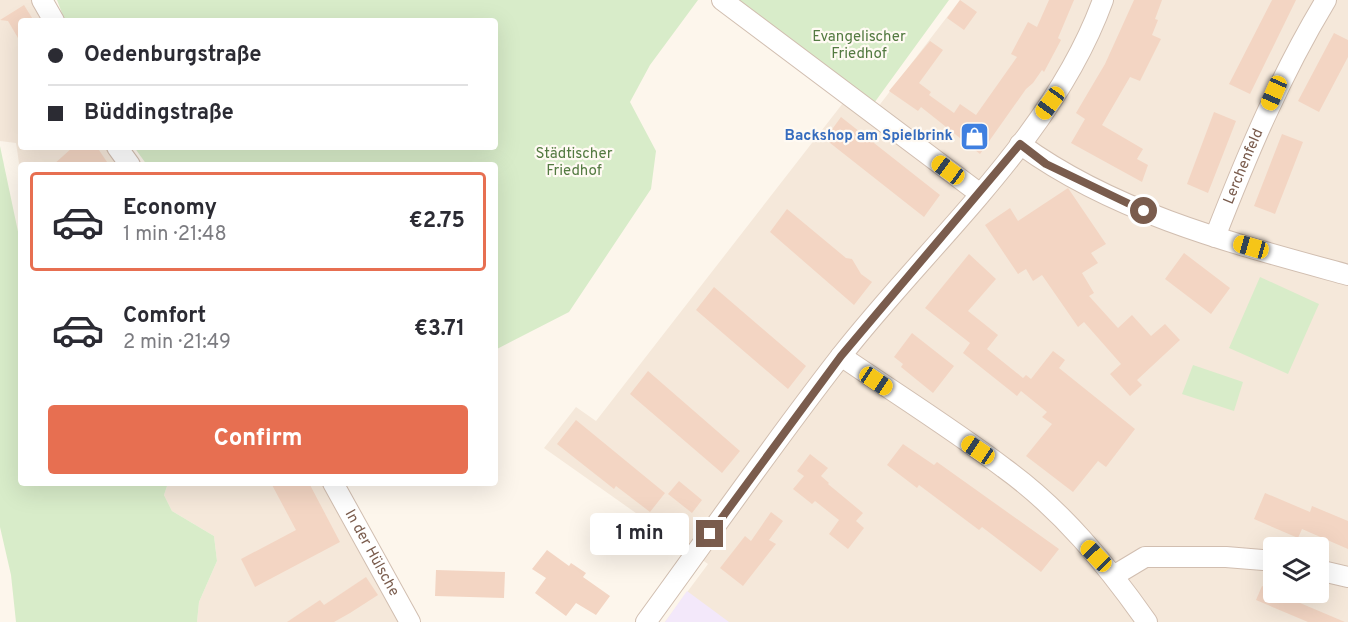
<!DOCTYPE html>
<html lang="en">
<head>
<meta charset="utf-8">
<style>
	:root { --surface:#fff; --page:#f2f2f3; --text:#2b2b33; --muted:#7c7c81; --line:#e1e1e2; --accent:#e76f51 }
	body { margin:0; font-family:Overpass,sans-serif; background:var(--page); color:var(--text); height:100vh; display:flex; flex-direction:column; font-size:22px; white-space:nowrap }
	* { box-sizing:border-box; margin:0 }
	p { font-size:20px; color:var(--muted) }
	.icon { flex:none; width:33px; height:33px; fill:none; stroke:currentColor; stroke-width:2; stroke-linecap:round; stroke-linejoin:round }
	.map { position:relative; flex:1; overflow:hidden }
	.sheet { position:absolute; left:18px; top:162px; width:480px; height:324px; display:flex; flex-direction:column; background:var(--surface); border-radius:6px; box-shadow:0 6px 24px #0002 }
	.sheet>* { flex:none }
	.guide { position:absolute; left:18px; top:18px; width:480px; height:132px; border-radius:6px; box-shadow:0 6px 24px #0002; display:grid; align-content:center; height:132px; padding:0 30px; background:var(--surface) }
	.buttons { position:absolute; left:1263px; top:537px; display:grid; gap:12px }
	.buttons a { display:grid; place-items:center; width:66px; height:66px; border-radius:6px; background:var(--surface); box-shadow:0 6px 24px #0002; font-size:30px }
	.end { position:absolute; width:27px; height:27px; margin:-14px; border:8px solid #7a5c4d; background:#fff; box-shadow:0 0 0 3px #fff }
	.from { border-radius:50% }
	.bubble { position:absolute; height:42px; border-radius:6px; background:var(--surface); box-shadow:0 6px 24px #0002; font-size:20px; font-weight:700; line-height:42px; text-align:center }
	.car { position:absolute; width:18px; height:36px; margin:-18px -9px; border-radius:8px; box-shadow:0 0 4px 2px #0007; background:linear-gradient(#f5c518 24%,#345 0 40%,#f5c518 0 76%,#345 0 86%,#f5c518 0) }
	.guide b { display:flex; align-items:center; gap:21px; height:57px; font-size:22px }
	.guide b+b { border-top:2px solid var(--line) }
	.guide i { width:15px; height:15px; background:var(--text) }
	ul { padding:10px 0 0; list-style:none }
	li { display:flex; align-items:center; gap:18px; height:99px; margin:0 12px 9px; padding:0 18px; border:3px solid transparent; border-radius:6px }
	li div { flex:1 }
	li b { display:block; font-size:22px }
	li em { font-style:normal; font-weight:700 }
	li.selected { border-color:var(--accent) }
	li>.icon { width:54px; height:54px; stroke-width:1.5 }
	.action { display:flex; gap:12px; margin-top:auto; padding:12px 30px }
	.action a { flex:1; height:69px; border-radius:6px; background:var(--accent); color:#fff; font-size:24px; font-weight:700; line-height:69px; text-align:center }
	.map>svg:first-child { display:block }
</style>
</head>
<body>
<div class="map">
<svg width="1348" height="622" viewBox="0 0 1348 622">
	<rect width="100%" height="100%" fill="#fdf6ec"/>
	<path fill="#f5e8da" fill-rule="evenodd" d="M 0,0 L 37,0 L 48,21 L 21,21 L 21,147 L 111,147 L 124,165 L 21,165 L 21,176 L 16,143 L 0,141 Z
		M 960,0 L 1348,0 L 1348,622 L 665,622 L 708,564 L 544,448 L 576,407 L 596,421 L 843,103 L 868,120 ZM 1274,548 L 1318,548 L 1318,592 L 1274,592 Z
		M 168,483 L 324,483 L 401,622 L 197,622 L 199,602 L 217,561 L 214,536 L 172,511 L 164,495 Z"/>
	<path fill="#f3e8fa" d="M 687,591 L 729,622 L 665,622 Z"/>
	<path fill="#d8ecc9" d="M 57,0 L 698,0 L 650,65 L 630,102 L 656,151 L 651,189 L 569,312 L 495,350 L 495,165 L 147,165 L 134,147 L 495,147 L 495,21 L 65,21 Z
		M 715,0 L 949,0 L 869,110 Z
		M 0,146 L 21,246 L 21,483 L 87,483 L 88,485 L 90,483 L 168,483 L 164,495 L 172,511 L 214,536 L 217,561 L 199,602 L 197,622 L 16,622 L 11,575 L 0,527 Z
		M 1260,277 L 1319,304 L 1288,374 L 1229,348 Z
		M 1193,365 L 1243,382 L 1234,411 L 1182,394 Z"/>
	<path fill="#f3d5c3" d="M 960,0 L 977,12 L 964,30 L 947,18 Z
		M 1049,0 L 1074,0 L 1058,38 L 1061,40 L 1044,72 L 1042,70 L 1033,83 L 1026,89 L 980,154 L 921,107 L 918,111 L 889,91 L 930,41 L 943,50 L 919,83 L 931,92 L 929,95 L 954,113 L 960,104 L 976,115 L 1017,57 L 1011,54 L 1028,22 L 1037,27 Z
		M 1134,0 L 1162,0 L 1155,19 L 1158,20 L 1152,35 L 1161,39 L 1140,81 L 1130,77 L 1102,125 L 1143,149 L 1137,159 L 1148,165 L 1142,182 L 1071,143 L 1085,119 L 1076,113 L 1105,64 Z
		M 1272,0 L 1296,0 L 1250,94 L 1229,84 Z
		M 24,5 L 34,21 L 21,21 L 21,43 L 8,21 L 0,20 Z
		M 1334,33 L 1348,40 L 1348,57 L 1319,112 L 1298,101 Z
		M 1214,112 L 1236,121 L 1208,193 L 1187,184 Z
		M 841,117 L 940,195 L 924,217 L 825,139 Z
		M 1282,134 L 1303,142 L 1275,214 L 1254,206 Z
		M 73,147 L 97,147 L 109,165 L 53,165 Z
		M 1068,188 L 1106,244 L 1091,253 L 1098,263 L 1082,273 L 1094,293 L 1089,296 L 1118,328 L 1132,315 L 1151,336 L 1165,324 L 1180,340 L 1137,380 L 1142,385 L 1130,396 L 1110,374 L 1121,364 L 1084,322 L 1078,327 L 1042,275 L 1033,281 L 1026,269 L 1018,274 L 985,225 L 1010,208 L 1018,221 Z
		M 787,209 L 846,258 L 852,259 L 861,274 L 872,282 L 854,305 L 770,232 Z
		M 1184,253 L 1230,288 L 1211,314 L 1165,279 Z
		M 969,254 L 996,279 L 968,311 L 998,335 L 987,349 L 1023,378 L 1026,375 L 1031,379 L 1053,351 L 1065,360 L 1059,368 L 1135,429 L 1106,467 L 1098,461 L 1073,492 L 1026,456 L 1052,424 L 1042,417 L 1047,412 L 1021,391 L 1017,396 L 963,353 L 970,343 L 925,308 Z
		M 714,287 L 806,366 L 788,389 L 696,310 Z
		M 912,333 L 954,366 L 933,393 L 901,367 L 903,364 L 894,357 Z
		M 648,371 L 740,451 L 722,473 L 630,394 Z
		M 576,420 L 665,493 L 650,512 L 616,486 L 614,489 L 557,444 Z
		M 903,444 L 934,465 L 937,462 L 1059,549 L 1041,572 L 982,527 L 979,530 L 919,485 L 917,488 L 887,465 Z
		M 810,454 L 828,468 L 821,476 L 829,483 L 828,484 L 863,513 L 856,521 L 864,528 L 848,549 L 829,534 L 839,520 L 815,501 L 812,504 L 793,489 L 804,476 L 797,471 Z
		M 679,481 L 702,500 L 692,513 L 668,494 Z
		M 271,483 L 309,483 L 340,542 L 255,587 L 241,559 L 296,530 Z
		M 1265,493 L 1310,512 L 1312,506 L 1348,521 L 1348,549 L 1302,529 L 1298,538 L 1254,519 Z
		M 771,512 L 783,521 L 769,540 L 776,544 L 743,586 L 720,568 L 745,536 L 751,541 Z
		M 547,550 L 569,566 L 571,563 L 586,573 L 583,577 L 610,596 L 596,615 L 576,603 L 566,616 L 535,593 L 546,578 L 532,569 Z
		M 436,570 L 505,572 L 504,598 L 435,596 Z
		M 366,577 L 378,595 L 350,613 L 334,622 L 287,622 L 320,600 L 324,605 Z
		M 1262,586 L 1274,592 L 1345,622 L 1308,622 L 1256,600 Z"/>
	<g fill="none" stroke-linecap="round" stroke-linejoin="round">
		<defs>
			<g id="minor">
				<path d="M 42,0 L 54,21"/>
				<path d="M 722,0 L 979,193"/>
				<path d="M 1020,144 C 1116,214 1235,244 1348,275"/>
				<path d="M 117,147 L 130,165"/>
				<path id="s1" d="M 1215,237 C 1247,155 1280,76 1326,0"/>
				<path d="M 841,356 C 895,393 951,428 1004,468 C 1061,509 1107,565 1147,622"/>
				<path id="s2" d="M 333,483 L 410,622"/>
				<path d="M 1318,570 L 1348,577"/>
				<path d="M 1115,575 L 1145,557 L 1226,557 L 1274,561"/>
				<path d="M 646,622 C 711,533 774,442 841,356 C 930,242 1053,138 1103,0"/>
			</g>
		</defs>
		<use href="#minor" stroke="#d1beb0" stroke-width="22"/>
		<use href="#minor" stroke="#fff" stroke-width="20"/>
	</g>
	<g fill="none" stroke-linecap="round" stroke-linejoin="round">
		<path stroke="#7a5c4d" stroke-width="8" d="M 710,534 L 841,356 L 1020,144 L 1046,164 L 1144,211"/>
	</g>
	<defs>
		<symbol id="shop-square" viewBox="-11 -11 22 22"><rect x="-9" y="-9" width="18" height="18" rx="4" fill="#3f7fe0" stroke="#fffaf3"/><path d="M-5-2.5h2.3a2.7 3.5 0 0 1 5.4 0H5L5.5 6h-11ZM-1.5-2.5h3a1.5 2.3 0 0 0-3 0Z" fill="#fff"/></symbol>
	</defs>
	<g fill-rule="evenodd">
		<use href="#shop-square" x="958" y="120" width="33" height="33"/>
	</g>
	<g text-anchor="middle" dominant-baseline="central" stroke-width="4.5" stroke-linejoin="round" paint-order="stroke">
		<g font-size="15" fill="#537a41" stroke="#fffaf3">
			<text x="859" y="37">Evangelischer<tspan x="859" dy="17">Friedhof</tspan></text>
			<text x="574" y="154">Städtischer<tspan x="574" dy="17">Friedhof</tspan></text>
		</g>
		<g font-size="15" font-weight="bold" fill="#366cbe" stroke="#fffaf3" text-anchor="end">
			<text x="953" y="136">Backshop am Spielbrink</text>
		</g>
		<g font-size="15" fill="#7a5c4d" stroke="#fffaf3">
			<text stroke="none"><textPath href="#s1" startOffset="76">Lerchenfeld</textPath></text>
			<text stroke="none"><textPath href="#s2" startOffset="80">In der Hülsche</textPath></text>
		</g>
	</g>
</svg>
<div class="buttons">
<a><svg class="icon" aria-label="layers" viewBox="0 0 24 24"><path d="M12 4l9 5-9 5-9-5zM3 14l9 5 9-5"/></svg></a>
</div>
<i class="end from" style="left:1144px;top:211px"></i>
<i class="end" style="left:710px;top:534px"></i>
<div class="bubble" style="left:590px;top:513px;width:99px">1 min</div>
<i class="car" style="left:1274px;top:93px;rotate:204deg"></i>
<i class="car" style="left:1050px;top:103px;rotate:216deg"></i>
<i class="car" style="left:948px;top:170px;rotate:306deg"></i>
<i class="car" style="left:1251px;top:247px;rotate:286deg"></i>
<i class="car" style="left:876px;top:381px;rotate:124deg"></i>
<i class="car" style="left:978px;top:450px;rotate:304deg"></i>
<i class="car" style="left:1096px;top:556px;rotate:316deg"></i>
<div class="guide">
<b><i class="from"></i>Oedenburgstraße</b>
<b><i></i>Büddingstraße</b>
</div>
<section class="sheet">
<ul>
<li class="selected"><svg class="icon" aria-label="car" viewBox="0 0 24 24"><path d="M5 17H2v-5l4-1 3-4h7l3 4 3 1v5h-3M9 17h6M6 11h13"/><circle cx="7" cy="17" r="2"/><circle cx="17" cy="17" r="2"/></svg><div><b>Economy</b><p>1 min · 21:48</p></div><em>€2.75</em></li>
<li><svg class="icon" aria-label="car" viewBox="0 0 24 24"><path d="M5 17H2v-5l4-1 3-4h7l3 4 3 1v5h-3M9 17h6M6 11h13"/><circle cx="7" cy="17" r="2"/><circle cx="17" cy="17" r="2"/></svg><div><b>Comfort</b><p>2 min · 21:49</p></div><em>€3.71</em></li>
</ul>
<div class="action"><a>Confirm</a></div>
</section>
</div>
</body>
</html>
